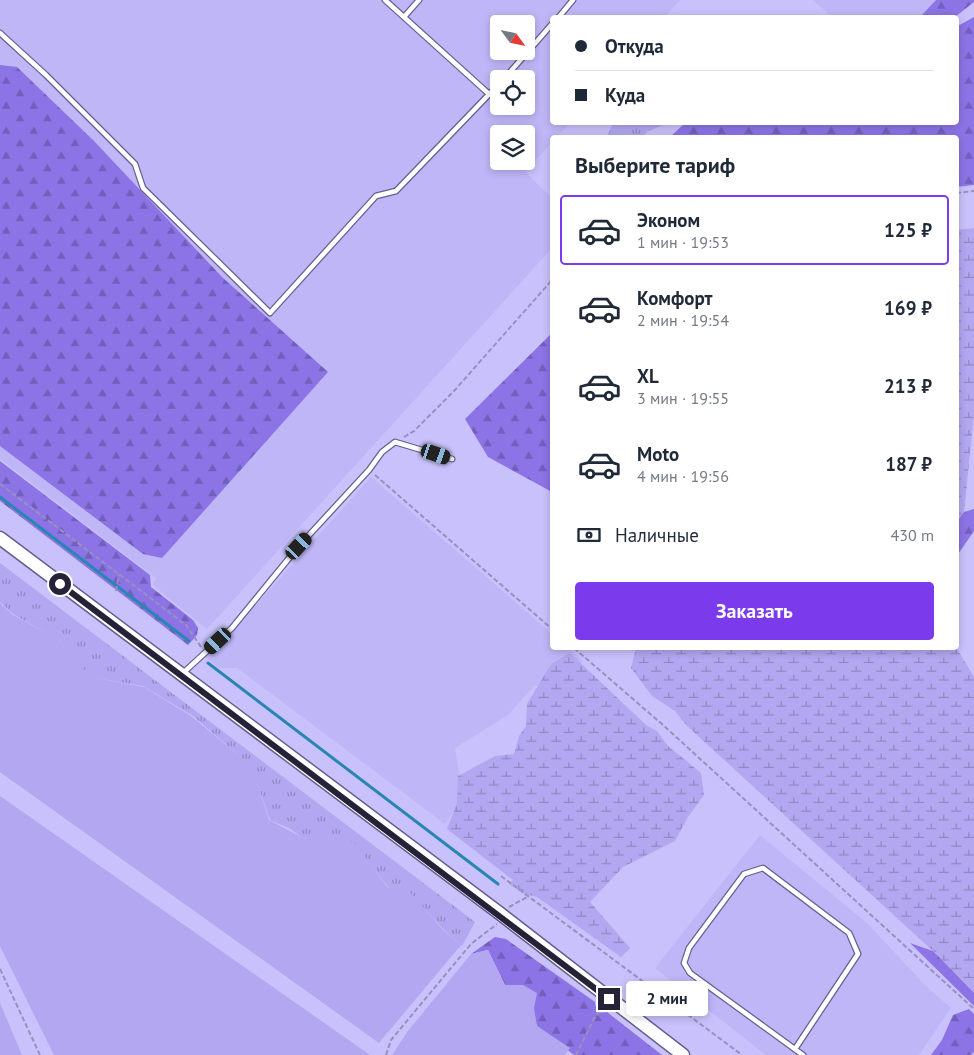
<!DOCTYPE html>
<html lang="ru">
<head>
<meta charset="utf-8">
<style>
	:root { --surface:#fff; --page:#f2f2f3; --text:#1f2937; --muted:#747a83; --line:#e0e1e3; --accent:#7c3aed }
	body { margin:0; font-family:"PT Sans",sans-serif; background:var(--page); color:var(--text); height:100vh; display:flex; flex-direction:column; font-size:19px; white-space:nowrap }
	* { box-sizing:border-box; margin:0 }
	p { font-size:16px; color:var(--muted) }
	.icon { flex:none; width:28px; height:28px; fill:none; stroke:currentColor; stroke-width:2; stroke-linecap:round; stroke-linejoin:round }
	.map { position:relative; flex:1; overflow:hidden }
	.details { position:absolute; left:550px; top:135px; width:409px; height:515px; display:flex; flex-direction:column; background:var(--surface); border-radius:5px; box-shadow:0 2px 8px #0003 }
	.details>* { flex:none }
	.guide { position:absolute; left:550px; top:15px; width:409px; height:110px; border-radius:5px; box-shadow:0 2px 8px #0003; display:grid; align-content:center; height:110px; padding:0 25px; background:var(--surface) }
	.needle { width:32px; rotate:123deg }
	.fabs { position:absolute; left:490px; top:15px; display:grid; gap:10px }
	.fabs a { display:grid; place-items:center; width:45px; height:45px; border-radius:5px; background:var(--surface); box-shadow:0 2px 8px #0003; font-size:25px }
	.end { position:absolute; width:22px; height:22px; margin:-11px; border:6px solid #252238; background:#fff; box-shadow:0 0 0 2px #fff }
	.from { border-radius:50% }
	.bubble { position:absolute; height:35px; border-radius:5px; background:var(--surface); box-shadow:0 2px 8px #0003; font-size:16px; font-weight:800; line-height:35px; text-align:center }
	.car { position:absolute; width:15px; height:30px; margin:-15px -8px; border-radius:6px; box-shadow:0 0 4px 1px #0007; background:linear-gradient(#222 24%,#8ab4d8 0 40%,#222 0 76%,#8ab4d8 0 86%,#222 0) }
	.guide b { display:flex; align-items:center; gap:18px; height:48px; font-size:19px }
	.guide b+b { border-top:1px solid var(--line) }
	.guide i { width:12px; height:12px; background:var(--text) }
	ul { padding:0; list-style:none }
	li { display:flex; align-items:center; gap:15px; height:70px; margin:0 10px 8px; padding:0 15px; border:2px solid transparent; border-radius:5px }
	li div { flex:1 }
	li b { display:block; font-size:19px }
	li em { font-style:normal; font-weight:800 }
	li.active { border-color:var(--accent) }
	li>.icon { width:45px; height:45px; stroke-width:1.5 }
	h2 { padding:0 25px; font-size:22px; line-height:60px }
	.pay { display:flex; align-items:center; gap:12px; height:55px; padding:0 25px; font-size:19px }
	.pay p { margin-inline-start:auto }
	.action { display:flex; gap:10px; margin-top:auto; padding:10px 25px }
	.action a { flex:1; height:58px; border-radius:5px; background:var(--accent); color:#fff; font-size:20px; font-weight:800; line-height:58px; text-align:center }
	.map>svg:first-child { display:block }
</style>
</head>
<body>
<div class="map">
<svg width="974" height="1055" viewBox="0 0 974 1055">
	<defs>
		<pattern id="grass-tufts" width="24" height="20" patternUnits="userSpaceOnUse" patternTransform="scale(1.25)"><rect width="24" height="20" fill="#b2a7f0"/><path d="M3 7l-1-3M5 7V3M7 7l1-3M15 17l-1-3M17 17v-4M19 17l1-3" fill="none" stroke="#9188c3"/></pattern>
		<pattern id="forest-firs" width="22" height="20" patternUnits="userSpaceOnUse" patternTransform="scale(1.25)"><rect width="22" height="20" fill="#8c74e6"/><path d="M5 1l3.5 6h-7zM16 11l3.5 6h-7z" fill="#725fbb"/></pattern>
		<pattern id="wetland-marsh" width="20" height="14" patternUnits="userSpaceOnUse" patternTransform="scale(1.25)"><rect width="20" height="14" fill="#b2a7f0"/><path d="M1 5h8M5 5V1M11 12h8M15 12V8" fill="none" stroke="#9188c3"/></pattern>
	</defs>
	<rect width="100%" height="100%" fill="#c9c1fb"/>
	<path fill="#bfb6f7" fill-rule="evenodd" d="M 0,0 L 680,0 L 665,17 L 552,18 L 552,122 L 570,123 L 556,137 L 552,138 L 552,142 L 525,172 L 552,198 L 552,248 L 207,629 L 153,585 L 156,578 L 0,459 ZM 499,24 L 526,24 L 526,51 L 499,51 ZM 499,79 L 526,79 L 526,106 L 499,106 ZM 499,134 L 526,134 L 526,161 L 499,161 Z
		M 813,0 L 936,0 L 919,18 L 832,17 Z
		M 371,477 L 552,634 L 552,648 L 568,648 L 583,661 L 548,693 L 535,685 L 508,715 L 455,748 L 463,798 L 445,824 L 237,668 L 219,668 L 205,657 L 222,643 Z
		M 760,835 L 868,924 L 926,986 L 951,1008 L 919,1055 L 766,1055 L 655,968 Z"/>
	<path fill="url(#grass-tufts)" d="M 613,123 L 613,122 L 668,123 L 647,132 L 643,137 L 607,137 Z
		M 0,563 L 475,922 L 462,946 L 444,930 L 408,891 L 389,888 L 356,846 L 319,830 L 304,839 L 289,828 L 270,820 L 254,774 L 243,759 L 193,716 L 143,686 L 90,677 L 60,641 L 13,614 L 0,602 Z"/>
	<path fill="url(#forest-firs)" d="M 936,0 L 974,0 L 974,2 L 955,17 L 919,18 Z
		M 974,17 L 974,185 L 956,187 L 956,138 L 670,137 L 685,123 L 956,122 L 956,27 Z
		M 0,65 L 17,67 L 94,141 L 222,277 L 328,372 L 162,558 L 143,554 L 0,446 Z
		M 552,333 L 552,492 L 488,457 L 465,419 Z
		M 0,461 L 150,575 L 151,587 L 193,620 L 198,628 L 197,635 L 188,645 L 0,501 Z
		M 974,509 L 974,531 L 956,557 L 956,518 L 964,512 Z
		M 495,937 L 506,939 L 595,1002 L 597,1013 L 607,1012 L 662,1055 L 574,1055 L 537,1026 L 523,986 L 505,985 L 488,950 L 471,954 Z
		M 910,943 L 933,951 L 952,967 L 974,979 L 974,1006 Z
		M 969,1009 L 974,1014 L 974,1052 L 971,1055 L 931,1055 L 942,1040 L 953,1015 Z"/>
	<path fill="url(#wetland-marsh)" d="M 974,228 L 974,414 L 964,512 L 956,523 L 956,230 Z
		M 956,647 L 974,677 L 974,993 L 933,951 L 686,725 L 675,711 L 652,696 L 631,668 L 636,648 Z
		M 570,653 L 646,725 L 657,731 L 668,746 L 701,773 L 704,795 L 688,817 L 675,841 L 623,867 L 590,902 L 630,948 L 621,957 L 537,897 L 525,894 L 509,884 L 513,880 L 447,829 L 457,803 L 458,776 L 495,756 L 514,754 L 519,736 L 526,726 L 527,704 L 551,664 Z"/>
	<path fill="#b2a7f0" d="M 0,603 L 13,615 L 59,640 L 91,677 L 144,687 L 191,716 L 242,758 L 254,773 L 269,820 L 305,839 L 318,829 L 355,843 L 388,888 L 408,890 L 443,930 L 461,945 L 379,1043 L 0,772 Z
		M 0,796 L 370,1055 L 54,1055 L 0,946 Z
		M 488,950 L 505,985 L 523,985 L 537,993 L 534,1008 L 537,1026 L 570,1048 L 565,1055 L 392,1055 L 408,1031 L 471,954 Z
		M 0,1003 L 22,1055 L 0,1055 Z"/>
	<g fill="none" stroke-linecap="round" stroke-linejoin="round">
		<path stroke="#2986b2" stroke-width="3" d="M 0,497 L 189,641
			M 208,663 L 498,884"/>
		<defs>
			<path id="service" d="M 385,0 L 489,94
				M 404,17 L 419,0
				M 558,18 L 573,0
				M 0,33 L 46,75 L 135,164 L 143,188 L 270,313 L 376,196 L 396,191 L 499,84
				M 504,79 L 552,24
				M 183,673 L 232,628 L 299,546 L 369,470 L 382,452 L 395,442 L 452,459
				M 795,1049 L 858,954 L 849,933 L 763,868 L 744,874 L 689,948 L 684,963 L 690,973 L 803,1055"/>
			<path id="secondary" d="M 0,538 L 498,912 L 683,1055"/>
		</defs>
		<use href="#service" stroke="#665e91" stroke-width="7"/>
		<use href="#secondary" stroke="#665e91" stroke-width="15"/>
		<path stroke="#9791c0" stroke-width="2" stroke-dasharray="5 2.5" stroke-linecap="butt" d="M 956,193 L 974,191
			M 404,437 L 414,431 L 454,391 L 552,280
			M 375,475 L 552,629
			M 0,484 L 186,625 L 201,647
			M 116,591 L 119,574
			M 574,648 L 663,725 L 974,1009
			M 501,876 L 742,1055
			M 509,907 L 529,896
			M 0,969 L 40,1055
			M 386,1055 L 391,1040 L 471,944 L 497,924
			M 576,1055 L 594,1019 L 603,1006"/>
		<use href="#service" stroke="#fff" stroke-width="4.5"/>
		<use href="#secondary" stroke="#fff" stroke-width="12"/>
	</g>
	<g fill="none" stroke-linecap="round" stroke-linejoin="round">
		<path stroke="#252238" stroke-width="6" d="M 60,584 L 609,999"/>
	</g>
</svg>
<div class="fabs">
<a><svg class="needle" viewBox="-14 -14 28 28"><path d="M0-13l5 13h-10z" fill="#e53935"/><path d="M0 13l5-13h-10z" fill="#747a83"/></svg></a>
<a><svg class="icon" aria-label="locate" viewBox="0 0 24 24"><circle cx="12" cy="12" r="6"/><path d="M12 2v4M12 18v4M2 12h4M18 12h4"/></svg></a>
<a><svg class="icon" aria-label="layers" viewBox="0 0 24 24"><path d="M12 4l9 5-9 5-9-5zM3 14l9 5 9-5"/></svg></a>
</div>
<i class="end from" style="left:60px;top:584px"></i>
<i class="end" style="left:609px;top:999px"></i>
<div class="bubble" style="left:626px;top:981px;width:82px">2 мин</div>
<i class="car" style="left:436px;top:454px;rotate:109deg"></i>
<i class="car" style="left:299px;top:546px;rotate:43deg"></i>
<i class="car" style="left:218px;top:641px;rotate:227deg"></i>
<div class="guide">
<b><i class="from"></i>Откуда</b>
<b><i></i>Куда</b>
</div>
<section class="details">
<h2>Выберите тариф</h2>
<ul>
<li class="active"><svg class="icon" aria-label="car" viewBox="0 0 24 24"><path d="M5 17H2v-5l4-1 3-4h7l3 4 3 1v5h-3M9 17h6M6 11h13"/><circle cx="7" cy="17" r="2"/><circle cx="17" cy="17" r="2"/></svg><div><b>Эконом</b><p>1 мин · 19:53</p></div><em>125 ₽</em></li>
<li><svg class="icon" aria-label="car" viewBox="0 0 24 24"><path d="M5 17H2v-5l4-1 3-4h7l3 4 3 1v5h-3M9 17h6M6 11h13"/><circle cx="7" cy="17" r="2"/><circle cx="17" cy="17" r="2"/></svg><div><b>Комфорт</b><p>2 мин · 19:54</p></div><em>169 ₽</em></li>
<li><svg class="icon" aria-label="car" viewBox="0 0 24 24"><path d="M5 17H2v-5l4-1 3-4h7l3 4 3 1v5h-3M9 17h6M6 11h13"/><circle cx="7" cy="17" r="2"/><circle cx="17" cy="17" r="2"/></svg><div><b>XL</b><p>3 мин · 19:55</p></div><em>213 ₽</em></li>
<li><svg class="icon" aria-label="car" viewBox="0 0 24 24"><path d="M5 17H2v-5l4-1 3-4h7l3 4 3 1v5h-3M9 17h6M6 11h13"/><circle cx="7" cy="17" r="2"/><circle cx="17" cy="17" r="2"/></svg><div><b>Moto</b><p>4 мин · 19:56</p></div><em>187 ₽</em></li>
</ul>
<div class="pay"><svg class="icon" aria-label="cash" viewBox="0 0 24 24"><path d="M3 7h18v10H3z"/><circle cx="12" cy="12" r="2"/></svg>Наличные<p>430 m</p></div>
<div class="action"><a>Заказать</a></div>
</section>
</div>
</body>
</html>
